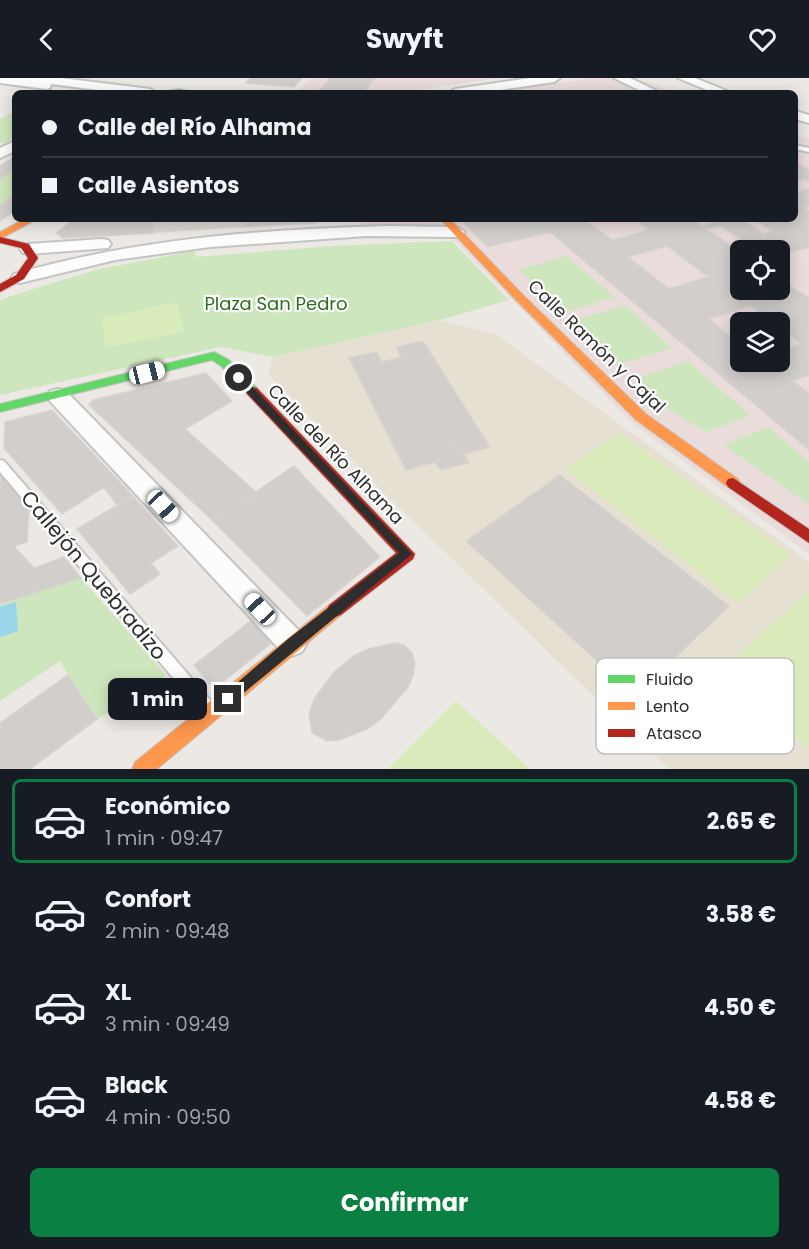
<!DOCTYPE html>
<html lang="es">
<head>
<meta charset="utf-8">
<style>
	:root { --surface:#171b24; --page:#20242c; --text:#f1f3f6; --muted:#9ea1a6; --line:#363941; --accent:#0b8043 }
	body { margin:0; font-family:Poppins,sans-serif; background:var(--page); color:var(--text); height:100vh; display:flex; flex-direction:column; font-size:22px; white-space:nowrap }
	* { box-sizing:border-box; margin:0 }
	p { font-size:20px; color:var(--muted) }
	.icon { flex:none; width:33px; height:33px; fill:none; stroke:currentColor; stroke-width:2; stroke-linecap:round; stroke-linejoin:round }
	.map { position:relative; height:691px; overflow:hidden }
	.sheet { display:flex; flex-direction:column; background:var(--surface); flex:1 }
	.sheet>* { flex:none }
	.hud { position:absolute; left:12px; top:12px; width:786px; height:132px; border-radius:9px; box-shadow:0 3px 15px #0003; display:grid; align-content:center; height:132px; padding:0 30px; background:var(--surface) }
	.buttons { position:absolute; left:730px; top:162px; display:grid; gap:12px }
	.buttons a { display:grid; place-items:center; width:60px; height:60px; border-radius:9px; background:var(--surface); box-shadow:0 3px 15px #0003; font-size:30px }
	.end { position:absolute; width:27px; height:27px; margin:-14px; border:8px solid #2e2e2e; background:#fff; box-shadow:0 0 0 3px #fff }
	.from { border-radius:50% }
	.bubble { position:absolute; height:42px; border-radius:9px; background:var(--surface); box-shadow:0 3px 15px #0003; font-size:20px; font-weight:700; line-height:42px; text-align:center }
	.car { position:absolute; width:18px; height:36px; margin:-18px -9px; border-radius:8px; box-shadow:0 0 4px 2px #0007; background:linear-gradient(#fff 24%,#345 0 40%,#fff 0 76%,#345 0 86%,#fff 0) }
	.hud b { display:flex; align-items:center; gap:21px; height:57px; font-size:22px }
	.hud b+b { border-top:2px solid var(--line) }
	.hud i { width:15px; height:15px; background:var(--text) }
	ul { padding:10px 0 0; list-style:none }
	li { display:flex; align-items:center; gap:18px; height:84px; margin:0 12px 9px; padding:0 18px; border:3px solid transparent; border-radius:9px }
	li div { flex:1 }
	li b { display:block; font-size:22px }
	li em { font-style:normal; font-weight:700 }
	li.current { border-color:var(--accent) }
	li>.icon { width:54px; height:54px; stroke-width:1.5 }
	.cta { display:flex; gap:12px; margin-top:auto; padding:12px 30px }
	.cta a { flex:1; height:69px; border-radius:9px; background:var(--accent); color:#fff; font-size:24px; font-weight:700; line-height:69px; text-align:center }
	header { display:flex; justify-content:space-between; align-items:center; height:78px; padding:0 30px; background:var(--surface); font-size:27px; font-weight:700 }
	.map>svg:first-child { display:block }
</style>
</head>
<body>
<header><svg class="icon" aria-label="back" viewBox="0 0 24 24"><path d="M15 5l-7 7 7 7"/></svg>Swyft<svg class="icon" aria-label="heart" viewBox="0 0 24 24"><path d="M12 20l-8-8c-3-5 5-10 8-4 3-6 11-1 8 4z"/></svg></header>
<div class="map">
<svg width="809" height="691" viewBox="0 0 809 691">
	<rect width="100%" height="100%" fill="#ece8e4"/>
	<path fill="#e6e0d3" d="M 440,242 L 497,257 L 809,484 L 809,691 L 669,691 L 386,417 L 268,296 L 273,279 Z"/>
	<path fill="#e9dcdb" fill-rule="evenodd" d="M 311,0 L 499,0 L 398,15 L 296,15 Z
		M 591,0 L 635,0 L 678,15 L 492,15 Z
		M 795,57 L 809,60 L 809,476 L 632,345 L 452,160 L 369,159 L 358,141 L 795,141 ZM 741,172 L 780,172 L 780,212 L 741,212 ZM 741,244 L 780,244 L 780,284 L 741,284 Z"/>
	<path fill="#cee6be" d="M 15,33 L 15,60 L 6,65 L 0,65 L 0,41 Z
		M 15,91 L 15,116 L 0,126 L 0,101 Z
		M 452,163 L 509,222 L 440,242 L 273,279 L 221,269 L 0,317 L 0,223 L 11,218 L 95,192 L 194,173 L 196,179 L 332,168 Z
		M 566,178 L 615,219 L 565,234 L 519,192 Z
		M 625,227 L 672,270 L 621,286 L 574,243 Z
		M 688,283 L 750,337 L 706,354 L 666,330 L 634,301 Z
		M 768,349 L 809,384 L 809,427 L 724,367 Z
		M 81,500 L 166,597 L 97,641 L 60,583 L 0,623 L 0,526 Z"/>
	<path fill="#d9eabb" d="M 177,224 L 185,253 L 106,270 L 101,240 Z
		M 619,355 L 791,477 L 738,525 L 566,391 Z
		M 809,513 L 809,671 L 721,592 Z
		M 456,623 L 530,691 L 388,691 Z"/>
	<path fill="#dad6d2" d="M 155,141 L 243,141 L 242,149 L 153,155 Z"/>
	<path fill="#99d6ec" d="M 16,524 L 18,553 L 0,559 L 0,529 Z"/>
	<path fill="#d1cecb" stroke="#d7d4d0" stroke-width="1.5" fill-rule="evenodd" d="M 251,0 L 302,0 L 294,9 L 246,5 Z
		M 330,0 L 375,0 L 364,14 L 349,12 L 346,15 L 318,15 Z
		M 13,80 L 15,91 L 0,101 L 0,88 Z
		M 795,84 L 809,92 L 809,104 L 805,101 L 795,104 Z
		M 809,111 L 809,128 L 804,130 L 809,133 L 809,169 L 780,178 L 780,172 L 758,172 L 720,148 L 707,151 L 741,174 L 741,212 L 780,212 L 780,201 L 809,220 L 809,297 L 793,303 L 809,316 L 809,372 L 550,154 L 488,169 L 459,141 L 584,141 L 612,162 L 649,152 L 634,141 L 702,141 L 695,143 L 702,148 L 715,144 L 710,141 L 741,141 L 764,156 L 772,153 L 753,141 L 795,141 L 795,115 ZM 667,168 L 703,195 L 710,198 L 669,211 L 628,179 ZM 750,228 L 772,244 L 780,244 L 780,250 L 801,266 L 780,273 L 780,284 L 741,284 L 741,267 L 709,241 Z
		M 15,116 L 15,132 L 0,143 L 0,127 Z
		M 74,141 L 155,141 L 153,155 L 63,160 L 56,155 Z
		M 243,141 L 325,141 L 315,145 L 242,149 Z
		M 423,263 L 490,369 L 460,377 L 452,364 L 434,369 L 442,382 L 406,392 L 349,280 L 376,274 L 382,284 L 401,279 L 396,269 Z
		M 206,295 L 232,323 L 185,351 L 256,414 L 213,443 L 89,327 L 93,322 Z
		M 52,332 L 133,418 L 117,427 L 104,409 L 62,436 L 4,370 L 5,344 Z
		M 452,364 L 460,377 L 464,376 L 469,385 L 440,392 L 435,384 L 442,382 L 434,369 Z
		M 294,388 L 380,479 L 307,538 L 213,443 Z
		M 0,394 L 29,430 L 27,464 L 14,468 L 34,490 L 64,479 L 81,500 L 0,526 Z
		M 560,397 L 729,528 L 635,618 L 466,463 Z
		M 133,418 L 178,468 L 151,485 L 160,496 L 130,516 L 77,451 Z
		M 253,541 L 274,563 L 214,611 L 194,587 Z
		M 395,565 L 404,567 L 412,575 L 415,585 L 413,598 L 408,609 L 381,641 L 367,651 L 339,662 L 327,663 L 312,655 L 309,637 L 314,621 L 334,594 L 355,577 L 368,571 Z
		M 68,597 L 97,641 L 30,691 L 0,691 L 0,645 Z"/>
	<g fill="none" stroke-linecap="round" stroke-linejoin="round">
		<defs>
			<path id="lane" d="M 795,67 L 809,70 L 809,74 L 795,71 Z
				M 0,382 L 4,383 L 211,623 L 213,628 L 211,633 L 206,635 L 201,633 L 0,394 Z"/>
			<path id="street" d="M 0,0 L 61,0 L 150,11 L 156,15 L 121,15 L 51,6 L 50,10 L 46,11 L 0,5 Z
				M 530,0 L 560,0 L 554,4 L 479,15 L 449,15 L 455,11 Z
				M 614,0 L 630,0 L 661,15 L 645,15 Z
				M 678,0 L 695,0 L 732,15 L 714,15 Z
				M 795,33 L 809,37 L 809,45 L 795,41 Z
				M 15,63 L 15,73 L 0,80 L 0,70 Z
				M 389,148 L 457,149 L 465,154 L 457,159 L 366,158 L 210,169 L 115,182 L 20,205 L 14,204 L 11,200 L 14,196 C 136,161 263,151 389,148 Z
				M 102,161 L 108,162 L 111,166 L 108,170 L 29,176 L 23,175 L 20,171 L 23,167 L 29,166 Z
				M 58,311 L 66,313 L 302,556 L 307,565 L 302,574 L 292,578 L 282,574 L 50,323 L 47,318 L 50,313 Z"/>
			<path id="fast" d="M 179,11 L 201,15 L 157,15 Z
				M 214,274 L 229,282 L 257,310 L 258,313 L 257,316 L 247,316 L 221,288 L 212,282 L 0,334 L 0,326 Z"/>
			<path id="slow" d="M 25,141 L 37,141 L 0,161 L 0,154 Z
				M 440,141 L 450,141 L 523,217 L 646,336 L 738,401 L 740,405 L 738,409 L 728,409 L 636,342 L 515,221 Z
				M 335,525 L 341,527 L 343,532 L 341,537 L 157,691 L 132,691 L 135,684 L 329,527 Z"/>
			<path id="jam" d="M 0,159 L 29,166 L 38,180 L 24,201 L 0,214 L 0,206 L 16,197 L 28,180 L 21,170 L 0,165 Z
				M 252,309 L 257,310 L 415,476 L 413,481 L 341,537 L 335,539 L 329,537 L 327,532 L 329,527 L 396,475 L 247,316 L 246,313 L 247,310 Z
				M 733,400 L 809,451 L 809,465 L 728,409 L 726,405 L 728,401 Z"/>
		</defs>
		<use href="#lane" stroke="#c5c4c5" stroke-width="4"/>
		<use href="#street" stroke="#c5c4c5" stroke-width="4"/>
		<use href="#fast" stroke="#c5c4c5" stroke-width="2"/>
		<use href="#slow" stroke="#c5c4c5" stroke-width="2"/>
		<use href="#jam" stroke="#c5c4c5" stroke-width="2"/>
		<use href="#lane" fill="#fcfcfb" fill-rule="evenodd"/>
		<use href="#street" fill="#fcfcfb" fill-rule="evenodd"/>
		<use href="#fast" fill="#63d668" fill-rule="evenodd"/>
		<use href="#slow" fill="#ff974d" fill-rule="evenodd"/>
		<use href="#jam" fill="#b3261e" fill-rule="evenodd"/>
	</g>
	<path fill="#2e2e2e" d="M 236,298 L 242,298 L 412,476 L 228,628 L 223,626 L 221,621 L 223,617 L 288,561 L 399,475 L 236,303 Z"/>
	<g text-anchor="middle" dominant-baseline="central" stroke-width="4.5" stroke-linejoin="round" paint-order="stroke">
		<g font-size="18" fill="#2c6e1b" stroke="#fff">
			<text x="276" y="225">Plaza San Pedro</text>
		</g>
		<g font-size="18" fill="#2e2e2e" stroke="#fff">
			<text transform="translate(597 268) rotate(44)">Calle Ramón y Cajal</text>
			<text transform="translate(336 376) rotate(46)">Calle del Río Alhama</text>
		</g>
		<g font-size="21" fill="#2e2e2e" stroke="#fff">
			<text transform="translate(94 497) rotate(50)">Callejón Quebradizo</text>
		</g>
	</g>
	<rect x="596" y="580" width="198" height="96" rx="9" fill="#fff" stroke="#c0c0c0" stroke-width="1.5"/>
	<rect x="608" y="597" width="27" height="8" fill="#63d668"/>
	<rect x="608" y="624" width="27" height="8" fill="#ff974d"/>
	<rect x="608" y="651" width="27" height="8" fill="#b3261e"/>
	<g font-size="16" fill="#2e2e2e">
		<text x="646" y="607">Fluido</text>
		<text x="646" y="634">Lento</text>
		<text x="646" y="661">Atasco</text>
	</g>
</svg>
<div class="buttons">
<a><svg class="icon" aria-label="locate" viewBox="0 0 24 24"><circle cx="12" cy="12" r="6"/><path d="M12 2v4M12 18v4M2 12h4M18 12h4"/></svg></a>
<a><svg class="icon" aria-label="layers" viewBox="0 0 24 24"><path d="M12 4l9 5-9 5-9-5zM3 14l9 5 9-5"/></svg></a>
</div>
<i class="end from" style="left:239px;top:300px"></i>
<i class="end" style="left:228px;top:621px"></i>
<div class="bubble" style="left:108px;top:600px;width:99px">1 min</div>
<i class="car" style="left:147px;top:295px;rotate:76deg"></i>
<i class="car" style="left:163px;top:428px;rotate:137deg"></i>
<i class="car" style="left:260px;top:531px;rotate:317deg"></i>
<div class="hud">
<b><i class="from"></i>Calle del Río Alhama</b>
<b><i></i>Calle Asientos</b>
</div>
</div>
<section class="sheet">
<ul>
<li class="current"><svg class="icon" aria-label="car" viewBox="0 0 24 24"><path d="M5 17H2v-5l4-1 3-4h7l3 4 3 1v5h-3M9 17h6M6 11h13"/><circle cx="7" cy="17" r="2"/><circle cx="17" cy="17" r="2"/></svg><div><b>Económico</b><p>1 min · 09:47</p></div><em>2.65 €</em></li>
<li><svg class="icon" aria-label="car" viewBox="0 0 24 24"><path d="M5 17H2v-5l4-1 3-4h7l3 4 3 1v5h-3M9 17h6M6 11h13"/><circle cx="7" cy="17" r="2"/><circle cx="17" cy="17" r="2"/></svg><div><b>Confort</b><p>2 min · 09:48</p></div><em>3.58 €</em></li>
<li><svg class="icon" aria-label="car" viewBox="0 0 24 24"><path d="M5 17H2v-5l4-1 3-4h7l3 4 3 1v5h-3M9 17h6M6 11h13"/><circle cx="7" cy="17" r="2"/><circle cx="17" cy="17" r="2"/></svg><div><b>XL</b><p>3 min · 09:49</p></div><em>4.50 €</em></li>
<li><svg class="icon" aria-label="car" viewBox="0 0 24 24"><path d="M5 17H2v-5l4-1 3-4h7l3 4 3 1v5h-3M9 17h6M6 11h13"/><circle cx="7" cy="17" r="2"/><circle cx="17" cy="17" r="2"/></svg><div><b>Black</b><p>4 min · 09:50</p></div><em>4.58 €</em></li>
</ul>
<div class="cta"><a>Confirmar</a></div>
</section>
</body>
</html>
